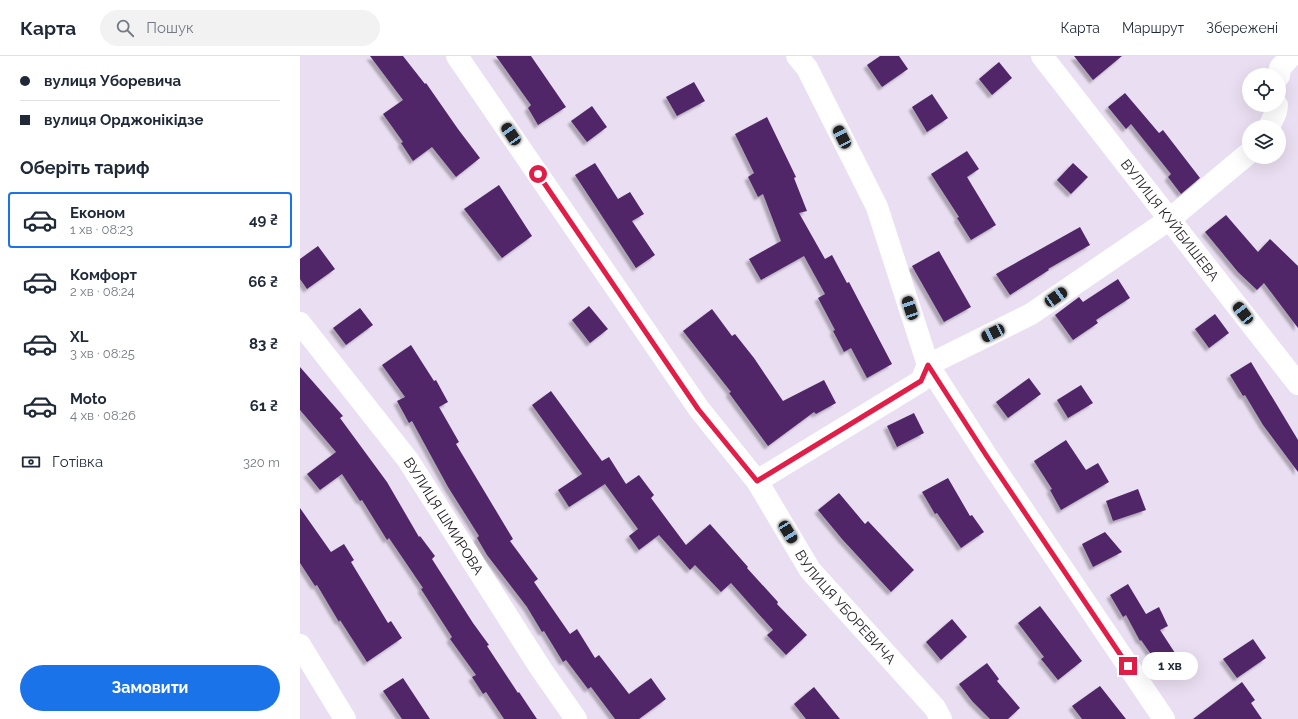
<!DOCTYPE html>
<html lang="uk">
<head>
<meta charset="utf-8">
<style>
	:root { --surface:#fff; --page:#f2f2f3; --text:#1f2937; --muted:#747a83; --line:#e0e1e3; --accent:#1a73e8 }
	body { margin:0; font-family:Raleway,sans-serif; background:var(--page); color:var(--text); height:100vh; display:flex; flex-direction:column; font-size:15px; white-space:nowrap }
	* { box-sizing:border-box; margin:0 }
	p { font-size:13px; color:var(--muted) }
	.icon { flex:none; width:22px; height:22px; fill:none; stroke:currentColor; stroke-width:2; stroke-linecap:round; stroke-linejoin:round }
	.map { position:relative; flex:1; overflow:hidden }
	.drawer { display:flex; flex-direction:column; background:var(--surface); width:300px }
	.drawer>* { flex:none }
	.guide { display:grid; align-content:center; height:88px; padding:0 20px; background:var(--surface) }
	.fabs { position:absolute; left:942px; top:12px; display:grid; gap:8px }
	.fabs a { display:grid; place-items:center; width:44px; height:44px; border-radius:50%; background:var(--surface); box-shadow:0 4px 16px #0002; font-size:20px }
	.end { position:absolute; width:18px; height:18px; margin:-9px; border:5px solid #e11d48; background:#fff; box-shadow:0 0 0 2px #fff }
	.from { border-radius:50% }
	.bubble { position:absolute; height:28px; border-radius:14px; background:var(--surface); box-shadow:0 4px 16px #0002; font-size:13px; font-weight:700; line-height:28px; text-align:center }
	.car { position:absolute; width:12px; height:24px; margin:-12px -6px; border-radius:5px; box-shadow:0 0 3px 1px #0007; background:linear-gradient(#222 24%,#8ab4d8 0 40%,#222 0 76%,#8ab4d8 0 86%,#222 0) }
	.guide b { display:flex; align-items:center; gap:14px; height:38px; font-size:15px }
	.guide b+b { border-top:1px solid var(--line) }
	.guide i { width:10px; height:10px; background:var(--text) }
	ul { padding:0; list-style:none }
	li { display:flex; align-items:center; gap:12px; height:56px; margin:0 8px 6px; padding:0 12px; border:2px solid transparent; border-radius:4px }
	li div { flex:1 }
	li b { display:block; font-size:15px }
	li em { font-style:normal; font-weight:700 }
	li.current { border-color:var(--accent) }
	li>.icon { width:36px; height:36px; stroke-width:1.5 }
	h2 { padding:0 20px; font-size:18px; line-height:48px }
	.pay { display:flex; align-items:center; gap:10px; height:44px; padding:0 20px; font-size:15px }
	.pay p { margin-inline-start:auto }
	.primary-button { display:flex; gap:8px; margin-top:auto; padding:8px 20px }
	.primary-button a { flex:1; height:46px; border-radius:24px; background:var(--accent); color:#fff; font-size:16px; font-weight:700; line-height:46px; text-align:center }
	header { display:flex; align-items:center; gap:24px; box-sizing:border-box; height:56px; padding:0 20px; background:var(--surface); border-bottom:1px solid var(--line) }
	header strong { font-size:19px }
	nav { display:flex; gap:22px; margin-inline-start:auto; font-size:14px }
	.search { width:280px; height:36px; background:var(--page); display:flex; align-items:center; gap:10px; box-sizing:border-box; padding:0 14px; border-radius:22px; color:var(--muted); font-size:15px }
	main { display:flex; flex:1; min-height:0 }
	.map>svg:first-child { display:block }
</style>
</head>
<body>
<header>
<strong>Карта</strong>
<div class="search"><svg class="icon" aria-label="search" viewBox="0 0 24 24"><circle cx="10" cy="10" r="6"/><path d="M15 15l6 6"/></svg>Пошук</div>
<nav><a>Карта</a><a>Маршрут</a><a>Збережені</a></nav>
</header>
<main>
<section class="drawer">
<div class="guide">
<b><i class="from"></i>вулиця Уборевича</b>
<b><i></i>вулиця Орджонікідзе</b>
</div>
<h2>Оберіть тариф</h2>
<ul>
<li class="current"><svg class="icon" aria-label="car" viewBox="0 0 24 24"><path d="M5 17H2v-5l4-1 3-4h7l3 4 3 1v5h-3M9 17h6M6 11h13"/><circle cx="7" cy="17" r="2"/><circle cx="17" cy="17" r="2"/></svg><div><b>Економ</b><p>1 хв · 08:23</p></div><em>49 ₴</em></li>
<li><svg class="icon" aria-label="car" viewBox="0 0 24 24"><path d="M5 17H2v-5l4-1 3-4h7l3 4 3 1v5h-3M9 17h6M6 11h13"/><circle cx="7" cy="17" r="2"/><circle cx="17" cy="17" r="2"/></svg><div><b>Комфорт</b><p>2 хв · 08:24</p></div><em>66 ₴</em></li>
<li><svg class="icon" aria-label="car" viewBox="0 0 24 24"><path d="M5 17H2v-5l4-1 3-4h7l3 4 3 1v5h-3M9 17h6M6 11h13"/><circle cx="7" cy="17" r="2"/><circle cx="17" cy="17" r="2"/></svg><div><b>XL</b><p>3 хв · 08:25</p></div><em>83 ₴</em></li>
<li><svg class="icon" aria-label="car" viewBox="0 0 24 24"><path d="M5 17H2v-5l4-1 3-4h7l3 4 3 1v5h-3M9 17h6M6 11h13"/><circle cx="7" cy="17" r="2"/><circle cx="17" cy="17" r="2"/></svg><div><b>Moto</b><p>4 хв · 08:26</p></div><em>61 ₴</em></li>
</ul>
<div class="pay"><svg class="icon" aria-label="cash" viewBox="0 0 24 24"><path d="M3 7h18v10H3z"/><circle cx="12" cy="12" r="2"/></svg>Готівка<p>320 m</p></div>
<div class="primary-button"><a>Замовити</a></div>
</section>
<div class="map">
<svg width="998" height="663" viewBox="0 0 998 663">
	<defs>
		<filter id="shadow"><feDropShadow dx="-3.5" dy="3.5" stdDeviation="1" flood-color="#0004"/></filter>
	</defs>
	<rect width="100%" height="100%" fill="#eadff2"/>
	<path fill="#512669" filter="url(#shadow)" d="M 70,0 L 103,0 L 125,28 L 126,27 L 158,73 L 180,102 L 156,121 L 132,91 L 113,105 L 101,87 L 103,86 L 83,58 L 103,44 Z
		M 196,0 L 231,0 L 266,51 L 238,69 L 228,52 L 231,49 Z
		M 580,0 L 599,0 L 608,13 L 582,31 L 567,9 Z
		M 774,0 L 822,0 L 793,24 Z
		M 699,6 L 712,22 L 692,39 L 679,23 Z
		M 394,26 L 405,45 L 377,60 L 366,41 Z
		M 825,37 L 859,77 L 863,74 L 900,122 L 881,138 L 868,121 L 871,118 L 831,68 L 826,73 L 808,51 Z
		M 632,38 L 648,62 L 627,76 L 612,51 Z
		M 292,50 L 307,71 L 287,86 L 271,65 Z
		M 467,61 L 496,121 L 494,122 L 507,155 L 499,157 L 525,203 L 532,199 L 547,227 L 549,226 L 592,308 L 567,322 L 551,292 L 544,296 L 533,275 L 535,274 L 518,242 L 525,238 L 504,200 L 461,224 L 449,203 L 481,185 L 463,138 L 458,141 L 448,121 L 454,117 L 435,78 Z
		M 667,95 L 679,113 L 667,121 L 696,169 L 671,184 L 657,162 L 659,161 L 631,118 Z
		M 295,107 L 318,143 L 330,136 L 344,158 L 332,165 L 355,199 L 336,212 L 275,119 Z
		M 773,107 L 788,121 L 771,138 L 757,124 Z
		M 199,129 L 232,180 L 202,202 L 164,153 Z
		M 926,159 L 958,196 L 970,183 L 998,210 L 998,272 L 964,227 L 957,234 L 938,216 L 905,176 Z
		M 780,171 L 790,189 L 748,213 L 749,214 L 710,239 L 696,218 Z
		M 18,190 L 35,213 L 7,233 L 0,223 L 0,203 Z
		M 639,195 L 671,251 L 644,266 L 612,210 Z
		M 818,223 L 830,242 L 796,264 L 798,267 L 773,284 L 755,259 L 779,241 L 783,246 Z
		M 289,250 L 308,273 L 290,287 L 272,264 Z
		M 60,252 L 73,269 L 46,289 L 33,272 Z
		M 412,253 L 432,280 L 435,278 L 454,302 L 483,345 L 524,324 L 536,347 L 516,358 L 514,356 L 468,390 L 429,337 L 431,336 L 383,275 Z
		M 915,258 L 929,277 L 909,292 L 895,273 Z
		M 111,289 L 134,325 L 136,324 L 148,346 L 139,351 L 159,386 L 156,388 L 213,483 L 210,485 L 238,523 L 234,526 L 270,578 L 277,573 L 295,602 L 299,599 L 329,638 L 351,622 L 366,643 L 339,663 L 315,663 L 291,631 L 288,633 L 266,604 L 263,606 L 244,575 L 242,576 L 227,551 L 187,499 L 177,482 L 179,480 L 148,431 L 112,365 L 109,367 L 97,345 L 105,341 L 82,309 Z
		M 951,306 L 998,384 L 998,416 L 963,369 L 945,339 L 943,340 L 930,319 Z
		M 0,311 L 43,360 L 40,362 L 87,426 L 119,481 L 120,480 L 135,500 L 132,503 L 173,567 L 189,589 L 187,590 L 218,637 L 219,636 L 237,663 L 204,663 L 186,636 L 183,638 L 172,621 L 176,619 L 150,583 L 152,581 L 121,533 L 123,532 L 89,482 L 87,484 L 62,444 L 60,445 L 42,418 L 20,434 L 7,418 L 36,396 L 0,354 Z
		M 729,322 L 741,338 L 708,362 L 696,346 Z
		M 781,329 L 793,347 L 768,362 L 757,344 Z
		M 251,335 L 302,405 L 309,401 L 326,428 L 339,419 L 354,439 L 351,442 L 386,489 L 410,468 L 448,511 L 447,512 L 478,546 L 477,548 L 507,579 L 486,599 L 467,579 L 473,574 L 431,527 L 421,536 L 395,509 L 390,514 L 359,479 L 339,494 L 329,480 L 338,473 L 305,428 L 269,451 L 258,434 L 282,418 L 232,349 Z
		M 614,357 L 624,377 L 597,391 L 587,370 Z
		M 766,384 L 786,414 L 798,407 L 809,426 L 761,454 L 750,434 L 752,433 L 734,405 Z
		M 648,422 L 670,460 L 672,459 L 684,476 L 661,492 L 637,457 L 635,458 L 622,436 Z
		M 838,433 L 846,454 L 813,465 L 806,445 Z
		M 539,437 L 565,468 L 568,465 L 614,514 L 591,536 L 542,483 L 518,454 Z
		M 0,452 L 31,496 L 44,488 L 54,504 L 51,506 L 88,567 L 91,565 L 102,582 L 67,606 L 40,564 L 39,566 L 17,529 L 15,530 L 0,507 Z
		M 805,476 L 822,496 L 793,511 L 782,488 Z
		M 828,528 L 846,558 L 859,551 L 868,570 L 860,574 L 877,600 L 860,611 L 841,584 L 840,585 L 826,559 L 823,561 L 810,539 Z
		M 740,550 L 782,605 L 758,624 L 741,603 L 744,601 L 718,567 Z
		M 652,563 L 667,581 L 641,604 L 626,586 Z
		M 953,583 L 966,602 L 937,622 L 923,603 Z
		M 687,607 L 699,623 L 697,625 L 720,652 L 708,663 L 690,663 L 672,645 L 659,628 Z
		M 103,622 L 130,663 L 102,663 L 83,635 Z
		M 942,626 L 955,644 L 951,647 L 962,663 L 893,663 Z
		M 800,630 L 826,663 L 782,663 L 772,650 Z
		M 514,631 L 540,663 L 506,663 L 494,648 Z"/>
	<g fill="none" stroke-linecap="round" stroke-linejoin="round">
		<g stroke="#fff" stroke-width="22">
			<path id="s1" d="M 157,0 L 399,353 L 457,425 L 510,514 L 635,652 L 641,663"/>
			<path d="M 497,0 L 507,12 L 577,151 L 628,309 L 686,399 L 864,663"/>
			<path id="s2" d="M 742,0 L 998,328"/>
			<path d="M 979,20 L 980,12 L 991,0"/>
			<path d="M 969,71 L 976,56 L 977,49"/>
			<path id="s3" d="M 0,267 L 108,404 L 241,613 L 276,663"/>
			<path d="M 457,425 L 621,325 L 628,309 L 731,258 L 870,163 L 949,97"/>
			<path d="M 0,589 L 45,663"/>
		</g>
	</g>
	<g fill="none" stroke-linecap="round" stroke-linejoin="round">
		<path stroke="#e11d48" stroke-width="5" d="M 238,118 L 398,353 L 457,425 L 621,325 L 628,309 L 686,399 L 828,610"/>
	</g>
	<g text-anchor="middle" dominant-baseline="central" stroke-width="4" stroke-linejoin="round" paint-order="stroke">
		<g font-size="14" fill="#211d23" stroke="#fff">
			<text stroke="none"><textPath href="#s2" startOffset="208">ВУЛИЦЯ КУЙБИШЕВА</textPath></text>
			<text stroke="none"><textPath href="#s3" startOffset="241">ВУЛИЦЯ ШМИРОВА</textPath></text>
			<text stroke="none"><textPath href="#s1" startOffset="675">ВУЛИЦЯ УБОРЕВИЧА</textPath></text>
		</g>
	</g>
</svg>
<div class="fabs">
<a><svg class="icon" aria-label="locate" viewBox="0 0 24 24"><circle cx="12" cy="12" r="6"/><path d="M12 2v4M12 18v4M2 12h4M18 12h4"/></svg></a>
<a><svg class="icon" aria-label="layers" viewBox="0 0 24 24"><path d="M12 4l9 5-9 5-9-5zM3 14l9 5 9-5"/></svg></a>
</div>
<i class="end from" style="left:238px;top:118px"></i>
<i class="end" style="left:828px;top:610px"></i>
<div class="bubble" style="left:842px;top:596px;width:56px">1 хв</div>
<i class="car" style="left:211px;top:78px;rotate:326deg"></i>
<i class="car" style="left:542px;top:81px;rotate:333deg"></i>
<i class="car" style="left:756px;top:241px;rotate:55deg"></i>
<i class="car" style="left:610px;top:252px;rotate:342deg"></i>
<i class="car" style="left:943px;top:257px;rotate:322deg"></i>
<i class="car" style="left:693px;top:277px;rotate:244deg"></i>
<i class="car" style="left:488px;top:476px;rotate:149deg"></i>
</div>
</main>
</body>
</html>
